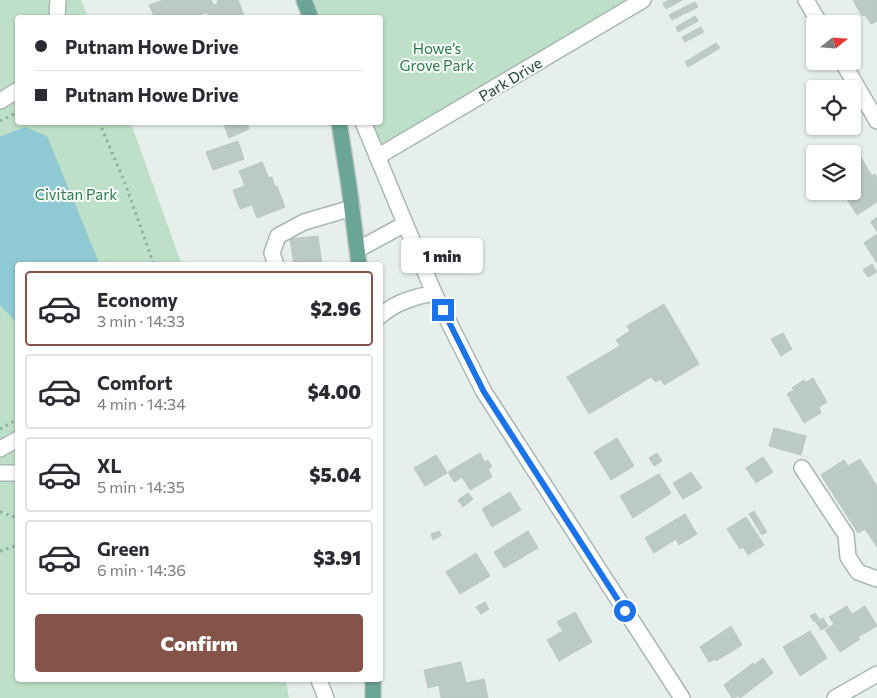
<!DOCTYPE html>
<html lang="en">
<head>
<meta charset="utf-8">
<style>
	:root { --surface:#fff; --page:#f2f2f3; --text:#2b2b33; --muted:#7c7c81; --line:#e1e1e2; --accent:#855347 }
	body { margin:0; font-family:Commissioner,sans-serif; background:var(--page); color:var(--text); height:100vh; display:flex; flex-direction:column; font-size:19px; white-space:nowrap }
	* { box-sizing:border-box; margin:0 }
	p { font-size:16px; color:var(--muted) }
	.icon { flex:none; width:28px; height:28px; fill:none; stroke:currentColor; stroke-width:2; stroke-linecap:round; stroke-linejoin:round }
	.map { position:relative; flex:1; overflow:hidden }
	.details { position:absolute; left:15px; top:262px; width:368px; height:420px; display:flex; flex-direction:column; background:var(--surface); border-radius:5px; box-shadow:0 1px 4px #0004 }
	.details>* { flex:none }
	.banner { position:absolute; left:15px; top:15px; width:368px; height:110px; border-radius:5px; box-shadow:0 1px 4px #0004; display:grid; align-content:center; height:110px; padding:0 20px; background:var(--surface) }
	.needle { width:32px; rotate:73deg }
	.buttons { position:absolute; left:806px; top:15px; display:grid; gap:10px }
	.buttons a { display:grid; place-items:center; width:55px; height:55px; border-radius:5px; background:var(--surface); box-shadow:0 1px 4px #0004; font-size:25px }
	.end { position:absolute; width:22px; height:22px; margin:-11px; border:6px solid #1a73e8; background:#fff; box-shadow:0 0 0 2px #fff }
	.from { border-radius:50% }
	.bubble { position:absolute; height:35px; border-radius:5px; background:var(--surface); box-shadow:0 1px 4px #0004; font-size:16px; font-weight:800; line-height:35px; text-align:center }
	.banner b { display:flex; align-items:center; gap:18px; height:48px; font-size:19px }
	.banner b+b { border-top:1px solid var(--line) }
	.banner i { width:12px; height:12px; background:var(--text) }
	ul { padding:9px 0 0; list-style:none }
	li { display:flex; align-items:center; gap:15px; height:75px; margin:0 10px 8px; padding:0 10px; border:2px solid var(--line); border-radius:5px }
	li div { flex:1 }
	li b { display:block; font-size:19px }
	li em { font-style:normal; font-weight:800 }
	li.current { border-color:var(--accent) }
	li>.icon { width:45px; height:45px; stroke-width:1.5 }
	.primary-button { display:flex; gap:10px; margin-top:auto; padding:10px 20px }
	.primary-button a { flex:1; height:58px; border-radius:5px; background:var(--accent); color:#fff; font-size:20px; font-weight:800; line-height:58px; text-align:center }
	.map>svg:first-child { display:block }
</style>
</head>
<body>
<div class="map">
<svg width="877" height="698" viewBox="0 0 877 698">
	<rect width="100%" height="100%" fill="#e6efeb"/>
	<path fill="#bfe0c8" d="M 0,0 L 81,0 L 88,17 L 18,18 L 18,122 L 131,123 L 182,265 L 18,265 L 18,680 L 286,680 L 289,698 L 0,698 Z
		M 304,0 L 643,0 L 377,157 L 363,123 L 380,122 L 380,18 L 311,17 Z"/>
	<path fill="#8ec9d4" d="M 25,127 L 47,136 L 100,265 L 18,265 L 17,323 L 0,305 L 0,137 Z"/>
	<path fill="#bbcac4" stroke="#b8c9c2" d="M 163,0 L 211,0 L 214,5 L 218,3 L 217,0 L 238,0 L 245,18 L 207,18 L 209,17 L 207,12 L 193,18 L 155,18 L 149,5 Z
		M 669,0 L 682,0 L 666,9 L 663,3 Z
		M 853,0 L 877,0 L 877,21 L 871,24 L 865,15 L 862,16 Z
		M 695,2 L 698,7 L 672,20 L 669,15 Z
		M 695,16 L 698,21 L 678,32 L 676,27 Z
		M 701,27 L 704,32 L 685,42 L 682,37 Z
		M 716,43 L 720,48 L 688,67 L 685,62 Z
		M 223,122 L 246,122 L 249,129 L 229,138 Z
		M 238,141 L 244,159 L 213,170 L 206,152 Z
		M 860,156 L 872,176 L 875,174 L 877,178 L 877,202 L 857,215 L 842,191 L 852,191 L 852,160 Z
		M 262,162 L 269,178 L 272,177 L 275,187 L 277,186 L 285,207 L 257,218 L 252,205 L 240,209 L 233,190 L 245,186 L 239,171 Z
		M 877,217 L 877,232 L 871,222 Z
		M 877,234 L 877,263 L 864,243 Z
		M 318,236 L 322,265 L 294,265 L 290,239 Z
		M 872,264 L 877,272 L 868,277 L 863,270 Z
		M 664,304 L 699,364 L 664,385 L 661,379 L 655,382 L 651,377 L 589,414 L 567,377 L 620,346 L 616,340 L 630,331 L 627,326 Z
		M 783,333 L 792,349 L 781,356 L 771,339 Z
		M 813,378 L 827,402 L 819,407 L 821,413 L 804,423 L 787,394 L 794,390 L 792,388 L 804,380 L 805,383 Z
		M 774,428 L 806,436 L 801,455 L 769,446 Z
		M 617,438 L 634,466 L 611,480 L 594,452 Z
		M 480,453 L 485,462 L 488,460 L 492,467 L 488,469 L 492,477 L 470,490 L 462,477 L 454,482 L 448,472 Z
		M 657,453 L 662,461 L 654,466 L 649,458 Z
		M 436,455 L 447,473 L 425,486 L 414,468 Z
		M 763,457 L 773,472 L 756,483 L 746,468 Z
		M 860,459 L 877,486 L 877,547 L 865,529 L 858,533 L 821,475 L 844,460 L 848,466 Z
		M 691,472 L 702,488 L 683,499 L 673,483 Z
		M 659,474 L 671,493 L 633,518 L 620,496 Z
		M 510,492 L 521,510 L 492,527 L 482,509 Z
		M 468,493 L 473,499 L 463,507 L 458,500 Z
		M 754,511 L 767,532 L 762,535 L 749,514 Z
		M 685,514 L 697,534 L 679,545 L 676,539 L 654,553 L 645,538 Z
		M 746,517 L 764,545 L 748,555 L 743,547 L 740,549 L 727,529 Z
		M 439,531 L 441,536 L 433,540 L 431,534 Z
		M 528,531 L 538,548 L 504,568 L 494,552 Z
		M 476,553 L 490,576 L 460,594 L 446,572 Z
		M 485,602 L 489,609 L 481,614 L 476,607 Z
		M 847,606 L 852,614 L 865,606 L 877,626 L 858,637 L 860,639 L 840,652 L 825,630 L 834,624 L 829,617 Z
		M 575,612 L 592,642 L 559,661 L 547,640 L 563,631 L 557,622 Z
		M 815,613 L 819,619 L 814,622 L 810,616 Z
		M 823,618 L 828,626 L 821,630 L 816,622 Z
		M 731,626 L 742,645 L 716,661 L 715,659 L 709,662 L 700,647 Z
		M 810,631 L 827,658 L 800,676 L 783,647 Z
		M 763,658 L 773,673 L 740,698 L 739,696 L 732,698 L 724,685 L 753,663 L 754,665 Z
		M 461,662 L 466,683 L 484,679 L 488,698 L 441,698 L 439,685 L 428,688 L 424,670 Z"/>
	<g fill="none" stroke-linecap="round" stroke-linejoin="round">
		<defs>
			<path id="minor" d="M 806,0 L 820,24
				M 57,18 L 58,0
				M 842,61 L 877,121
				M 0,101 L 18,90
				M 363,122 L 434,293 L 484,392 L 682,698
				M 377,157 L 643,0
				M 357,250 L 405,224
				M 276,265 L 272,253 L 278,236 L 304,222 L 352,208
				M 380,316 C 396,302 414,297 434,293
				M 0,449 L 18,439
				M 802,468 L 846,535 L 848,557 L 858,572 L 877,579
				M 0,473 L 18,473
				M 319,680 L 326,698
				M 835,698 L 877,674"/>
			<path id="major" d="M 304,0 L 311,18
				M 339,122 L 349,186 L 359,265
				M 373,680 L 373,698"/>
		</defs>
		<use href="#minor" stroke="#a8b8b2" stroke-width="18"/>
		<use href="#major" stroke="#c2cac8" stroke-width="18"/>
		<path stroke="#86b3a5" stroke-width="3" stroke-dasharray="2.5 4" stroke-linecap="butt" d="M 0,121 L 18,112
			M 99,122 L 125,183 L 154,265
			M 0,429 L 18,419
			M 0,512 L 18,518
			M 0,551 L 18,545"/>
		<use href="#minor" stroke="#fff" stroke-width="15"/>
		<use href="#major" stroke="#6aa596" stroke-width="15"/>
	</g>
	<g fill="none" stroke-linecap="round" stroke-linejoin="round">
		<path stroke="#1a73e8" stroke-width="6" d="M 443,310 L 484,392 L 625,611"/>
	</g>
	<g text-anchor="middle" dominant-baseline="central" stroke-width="4" stroke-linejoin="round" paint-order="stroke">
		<g font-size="15" fill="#2d7a4b" stroke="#f7fbf9">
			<text x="437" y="48">Howe’s<tspan x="437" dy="17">Grove Park</tspan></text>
			<text x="76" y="194">Civitan Park</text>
		</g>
		<g font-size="15" fill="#24423a" stroke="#f7fbf9">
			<text transform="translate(510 79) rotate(-31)">Park Drive</text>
		</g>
	</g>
</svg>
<div class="buttons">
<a><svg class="needle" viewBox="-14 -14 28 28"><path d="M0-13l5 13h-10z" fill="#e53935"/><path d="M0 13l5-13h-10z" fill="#7c7c81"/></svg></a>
<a><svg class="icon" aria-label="locate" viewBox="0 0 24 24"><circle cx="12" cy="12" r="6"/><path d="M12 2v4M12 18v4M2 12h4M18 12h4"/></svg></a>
<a><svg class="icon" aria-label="layers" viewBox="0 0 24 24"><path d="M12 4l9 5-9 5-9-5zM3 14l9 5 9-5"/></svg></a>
</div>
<i class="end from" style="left:625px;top:611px"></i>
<i class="end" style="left:443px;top:310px"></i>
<div class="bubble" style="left:401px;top:238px;width:82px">1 min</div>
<div class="banner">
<b><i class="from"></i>Putnam Howe Drive</b>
<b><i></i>Putnam Howe Drive</b>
</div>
<section class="details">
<ul>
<li class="current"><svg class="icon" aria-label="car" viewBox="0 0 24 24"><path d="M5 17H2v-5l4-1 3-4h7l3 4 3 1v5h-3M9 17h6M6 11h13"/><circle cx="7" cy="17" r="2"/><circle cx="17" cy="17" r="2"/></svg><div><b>Economy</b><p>3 min · 14:33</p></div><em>$2.96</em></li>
<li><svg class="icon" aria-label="car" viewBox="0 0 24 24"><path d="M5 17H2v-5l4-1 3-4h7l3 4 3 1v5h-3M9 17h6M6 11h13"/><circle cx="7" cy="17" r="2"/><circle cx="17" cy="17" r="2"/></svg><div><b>Comfort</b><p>4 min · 14:34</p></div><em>$4.00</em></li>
<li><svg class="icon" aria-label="car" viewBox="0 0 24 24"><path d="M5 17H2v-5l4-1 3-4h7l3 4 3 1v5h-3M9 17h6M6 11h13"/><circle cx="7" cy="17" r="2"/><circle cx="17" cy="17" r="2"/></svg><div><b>XL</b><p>5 min · 14:35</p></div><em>$5.04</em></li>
<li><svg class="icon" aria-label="car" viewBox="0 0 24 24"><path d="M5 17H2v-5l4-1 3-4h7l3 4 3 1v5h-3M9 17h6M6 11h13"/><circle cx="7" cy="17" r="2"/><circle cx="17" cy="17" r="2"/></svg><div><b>Green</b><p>6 min · 14:36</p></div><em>$3.91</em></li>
</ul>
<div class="primary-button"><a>Confirm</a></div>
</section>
</div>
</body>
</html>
